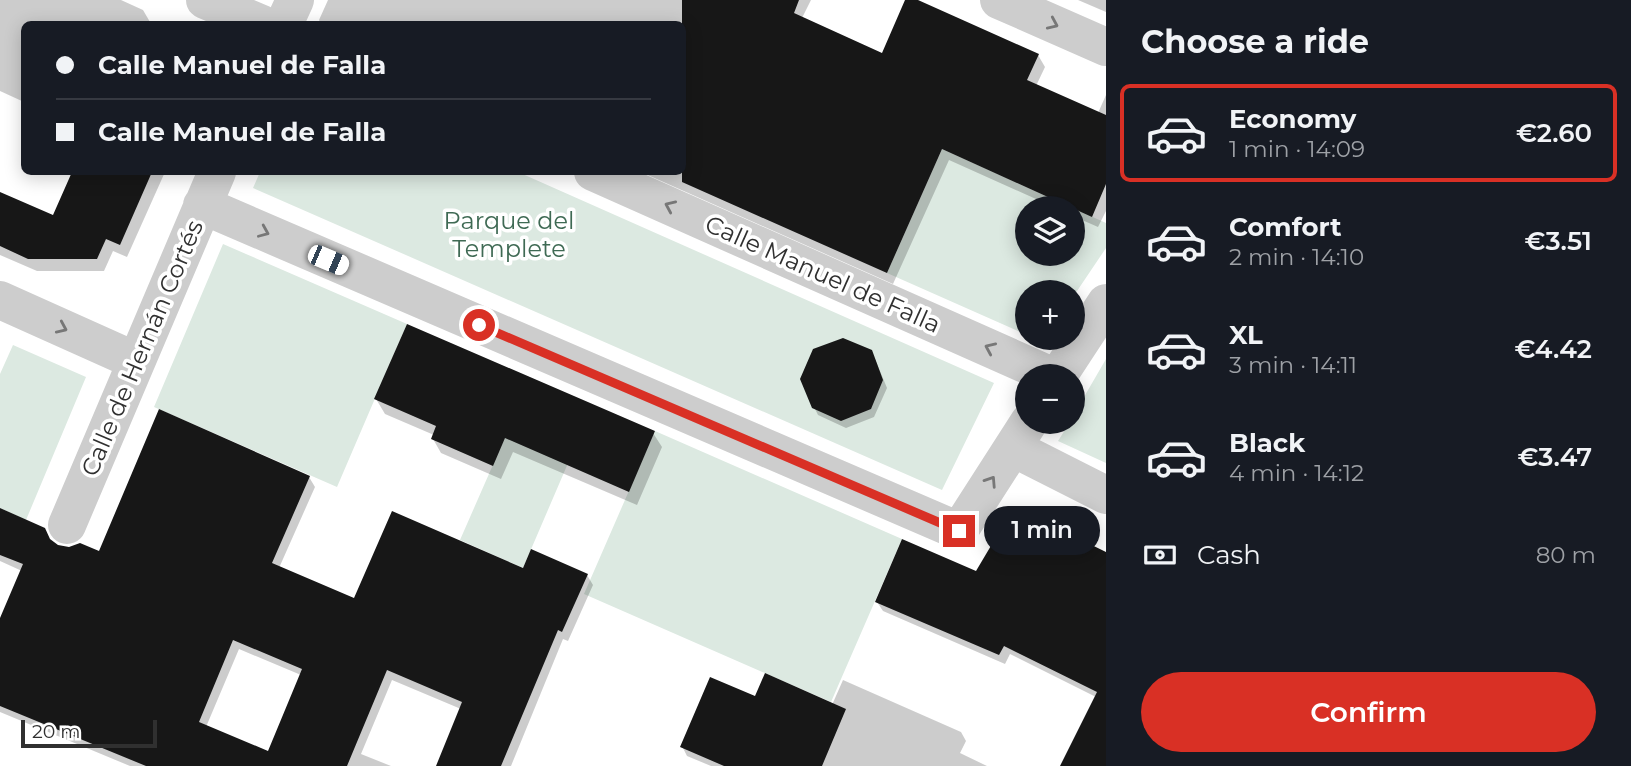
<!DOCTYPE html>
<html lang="en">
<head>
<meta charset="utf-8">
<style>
	:root { --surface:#171b24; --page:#20242c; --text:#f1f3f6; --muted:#9ea1a6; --line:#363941; --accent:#d93025 }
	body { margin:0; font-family:Montserrat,sans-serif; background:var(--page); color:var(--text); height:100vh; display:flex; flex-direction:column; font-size:26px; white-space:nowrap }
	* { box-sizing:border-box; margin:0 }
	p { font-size:23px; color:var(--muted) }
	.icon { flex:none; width:38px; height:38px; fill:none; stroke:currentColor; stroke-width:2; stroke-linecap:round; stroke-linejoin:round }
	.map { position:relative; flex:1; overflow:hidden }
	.side { display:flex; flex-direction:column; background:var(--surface); width:525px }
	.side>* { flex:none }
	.guide { position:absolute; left:21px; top:21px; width:665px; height:154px; border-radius:10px; box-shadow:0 4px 18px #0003; display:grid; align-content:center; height:154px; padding:0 35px; background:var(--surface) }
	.tools { position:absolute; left:1015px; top:196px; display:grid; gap:14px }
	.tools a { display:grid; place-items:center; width:70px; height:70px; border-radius:50%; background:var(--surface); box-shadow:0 4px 18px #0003; font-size:35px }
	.scale { position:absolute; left:21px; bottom:18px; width:136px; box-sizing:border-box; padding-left:7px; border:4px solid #303030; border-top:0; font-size:19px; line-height:24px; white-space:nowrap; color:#303030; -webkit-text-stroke:5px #fff; paint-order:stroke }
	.end { position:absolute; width:32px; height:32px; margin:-16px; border:9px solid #d93025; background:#fff; box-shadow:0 0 0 4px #fff }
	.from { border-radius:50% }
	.bubble { position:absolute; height:49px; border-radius:24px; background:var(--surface); box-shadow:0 4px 18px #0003; font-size:23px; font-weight:600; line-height:49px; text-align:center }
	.car { position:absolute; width:21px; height:42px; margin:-21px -10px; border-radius:9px; box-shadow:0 0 5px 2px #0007; background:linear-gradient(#fff 24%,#345 0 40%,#fff 0 76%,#345 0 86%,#fff 0) }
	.guide b { display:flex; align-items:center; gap:24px; height:66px; font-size:26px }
	.guide b+b { border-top:2px solid var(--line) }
	.guide i { width:18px; height:18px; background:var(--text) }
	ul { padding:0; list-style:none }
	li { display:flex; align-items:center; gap:21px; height:98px; margin:0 14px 10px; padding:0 21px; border:4px solid transparent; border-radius:10px }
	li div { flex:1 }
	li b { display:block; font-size:26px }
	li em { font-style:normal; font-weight:600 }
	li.active { border-color:var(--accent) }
	li>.icon { width:63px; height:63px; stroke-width:1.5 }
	h2 { padding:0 35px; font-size:32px; line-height:84px }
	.pay { display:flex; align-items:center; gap:18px; height:77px; padding:0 35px; font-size:26px }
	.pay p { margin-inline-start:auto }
	.primary-button { display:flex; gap:14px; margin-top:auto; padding:14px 35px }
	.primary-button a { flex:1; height:80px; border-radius:42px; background:var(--accent); color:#fff; font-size:28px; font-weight:600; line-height:80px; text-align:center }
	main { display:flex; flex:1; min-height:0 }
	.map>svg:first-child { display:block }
</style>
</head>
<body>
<main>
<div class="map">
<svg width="1106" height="766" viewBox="0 0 1106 766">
	<rect width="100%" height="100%" fill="#fff"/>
	<path fill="#dce9e1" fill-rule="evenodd" d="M 942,149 L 1106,223 L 1106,248 L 1073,297 L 1073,292 L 1027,292 L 1027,335 L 887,273 ZM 1027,208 L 1073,208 L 1073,254 L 1027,254 Z
		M 260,172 L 518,172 L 994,383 L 942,490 L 253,188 Z
		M 223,244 L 407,324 L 337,487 L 154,407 Z
		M 13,345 L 86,377 L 26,520 L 0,508 L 0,374 Z
		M 1106,359 L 1106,463 L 1058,441 L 1070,422 L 1073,422 L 1073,416 Z
		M 531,378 L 593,405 L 523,568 L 460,540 Z
		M 655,431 L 902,539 L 831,702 L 584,594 Z"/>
	<path fill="#0003" fill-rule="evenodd" d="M 0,0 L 121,0 L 143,10 L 150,22 L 149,24 L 24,24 L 24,102 L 0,91 Z
		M 328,0 L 811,0 L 802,18 L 883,55 L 907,0 L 914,0 L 1038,55 L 1045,67 L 1036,86 L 1098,113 L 1106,95 L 1106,211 L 1098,227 L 1073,216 L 1073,208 L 1056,208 L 949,160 L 893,284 L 641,172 L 682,172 L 682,24 L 321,24 L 319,20 Z
		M 1078,0 L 1106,0 L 1106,12 Z
		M 74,172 L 165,172 L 127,257 L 113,251 L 104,271 L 37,271 L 0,255 L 0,194 L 54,218 Z
		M 875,359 L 887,388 L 874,417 L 846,428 L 818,415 L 814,407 Z
		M 376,399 L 653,433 L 662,447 L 637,505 L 513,452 L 501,479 L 441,453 L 433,439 L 434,435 L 385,414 Z
		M 309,477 L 315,487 L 279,568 L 355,600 L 524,570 L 587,575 L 593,585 L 568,641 L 563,639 L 511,766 L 438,766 L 461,709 L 392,680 L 361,754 L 391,766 L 130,766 L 0,712 L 0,623 L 22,571 L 0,561 L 0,510 L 57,546 L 100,553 ZM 239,649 L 301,675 L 269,753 L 206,727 Z
		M 1106,554 L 1106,766 L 1062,766 L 1096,697 L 1010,654 L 1005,664 L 883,611 L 877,602 L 977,573 Z
		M 843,680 L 961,732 L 966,741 L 960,753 L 987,766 L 711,766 L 687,756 L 682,746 L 756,698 L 832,705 Z"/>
	<path fill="#171717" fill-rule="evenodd" d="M 682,0 L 799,0 L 794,13 L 882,53 L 905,0 L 918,0 L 1039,54 L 1027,80 L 1106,115 L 1106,184 L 1092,217 L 942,149 L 887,273 L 682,182 Z
		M 72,172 L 152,172 L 120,245 L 106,239 L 97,259 L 28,259 L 0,246 L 0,192 L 53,215 Z
		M 407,324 L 655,431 L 629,492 L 505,438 L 493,466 L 431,439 L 436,426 L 374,399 Z
		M 843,338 L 872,350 L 883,380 L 871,409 L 841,421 L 812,408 L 800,379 L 813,349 Z
		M 159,409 L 310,476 L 272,563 L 354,598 L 392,511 L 523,568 L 531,549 L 588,574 L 562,632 L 558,630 L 501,766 L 436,766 L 462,702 L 387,670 L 347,766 L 146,766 L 0,706 L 0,618 L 23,564 L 0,555 L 0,508 L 45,528 L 50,539 L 58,545 L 69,547 L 80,543 L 99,551 ZM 233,640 L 302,669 L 268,751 L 199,722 Z
		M 1014,507 L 1106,552 L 1106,766 L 1060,766 L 1097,692 L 1004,646 L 999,655 L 875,602 L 902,539 L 976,571 Z
		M 765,673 L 846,709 L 822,766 L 724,766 L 680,747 L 710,677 L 755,696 Z"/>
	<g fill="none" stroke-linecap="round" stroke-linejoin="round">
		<path stroke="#cdcdcd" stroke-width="38" d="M 205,0 L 262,24
			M 999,0 L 1106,47
			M 284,24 L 295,0
			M 593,172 L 1052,376
			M 202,205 L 959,531 L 1029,422
			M 0,300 L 136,361
			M 1058,376 L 1106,303
			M 1013,448 L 1106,495
			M 67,525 L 217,172"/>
	</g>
	<defs><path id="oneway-chevron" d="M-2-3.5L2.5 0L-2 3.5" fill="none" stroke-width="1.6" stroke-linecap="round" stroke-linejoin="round" transform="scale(1.75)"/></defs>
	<g stroke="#777">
		<use href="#oneway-chevron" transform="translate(1053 24) rotate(24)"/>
		<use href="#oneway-chevron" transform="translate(670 206) rotate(-156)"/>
		<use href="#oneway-chevron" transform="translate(264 232) rotate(23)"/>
		<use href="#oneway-chevron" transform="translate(62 328) rotate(24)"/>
		<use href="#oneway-chevron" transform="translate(990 348) rotate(-156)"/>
		<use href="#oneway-chevron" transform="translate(991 481) rotate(-57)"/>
	</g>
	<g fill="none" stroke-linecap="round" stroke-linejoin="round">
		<path stroke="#d93025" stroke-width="9" d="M 479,325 L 959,531"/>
	</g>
	<g text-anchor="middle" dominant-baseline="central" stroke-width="7" stroke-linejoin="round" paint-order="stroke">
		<g font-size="24" fill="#3f6a54" stroke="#fff">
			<text x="509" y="220">Parque del<tspan x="509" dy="28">Templete</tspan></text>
		</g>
		<g font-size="24" fill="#303030" stroke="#fff">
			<text transform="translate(823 274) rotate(24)">Calle Manuel de Falla</text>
			<text transform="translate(142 348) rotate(-67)">Calle de Hernán Cortés</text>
		</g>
	</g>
</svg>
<div class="tools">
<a><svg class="icon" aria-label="layers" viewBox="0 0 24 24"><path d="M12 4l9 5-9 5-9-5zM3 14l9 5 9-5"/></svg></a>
<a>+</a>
<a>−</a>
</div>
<div class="scale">20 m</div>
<i class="end from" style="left:479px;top:325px"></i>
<i class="end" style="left:959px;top:531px"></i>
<div class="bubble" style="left:984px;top:506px;width:116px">1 min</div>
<i class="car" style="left:328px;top:260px;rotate:113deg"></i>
<div class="guide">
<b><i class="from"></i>Calle Manuel de Falla</b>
<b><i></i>Calle Manuel de Falla</b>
</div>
</div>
<section class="side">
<h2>Choose a ride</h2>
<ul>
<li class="active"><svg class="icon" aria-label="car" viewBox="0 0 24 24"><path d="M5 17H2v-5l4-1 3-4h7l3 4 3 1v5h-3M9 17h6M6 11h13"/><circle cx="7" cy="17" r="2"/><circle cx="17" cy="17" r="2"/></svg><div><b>Economy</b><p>1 min · 14:09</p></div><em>€2.60</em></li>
<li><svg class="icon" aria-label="car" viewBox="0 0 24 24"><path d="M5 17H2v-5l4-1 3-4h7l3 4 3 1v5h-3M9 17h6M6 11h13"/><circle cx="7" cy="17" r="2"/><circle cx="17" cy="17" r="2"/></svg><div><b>Comfort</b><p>2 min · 14:10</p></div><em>€3.51</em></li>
<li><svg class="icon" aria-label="car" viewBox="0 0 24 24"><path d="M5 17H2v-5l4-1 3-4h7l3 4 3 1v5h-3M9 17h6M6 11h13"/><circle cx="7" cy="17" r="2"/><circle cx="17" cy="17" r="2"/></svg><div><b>XL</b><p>3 min · 14:11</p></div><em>€4.42</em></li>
<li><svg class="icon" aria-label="car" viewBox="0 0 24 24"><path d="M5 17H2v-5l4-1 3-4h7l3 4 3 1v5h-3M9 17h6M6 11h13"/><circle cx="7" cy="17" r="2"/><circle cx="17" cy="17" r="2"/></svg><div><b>Black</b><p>4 min · 14:12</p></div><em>€3.47</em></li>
</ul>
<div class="pay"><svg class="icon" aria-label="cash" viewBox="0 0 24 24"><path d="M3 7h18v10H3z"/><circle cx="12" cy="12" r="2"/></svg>Cash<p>80 m</p></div>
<div class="primary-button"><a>Confirm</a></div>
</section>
</main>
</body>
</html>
